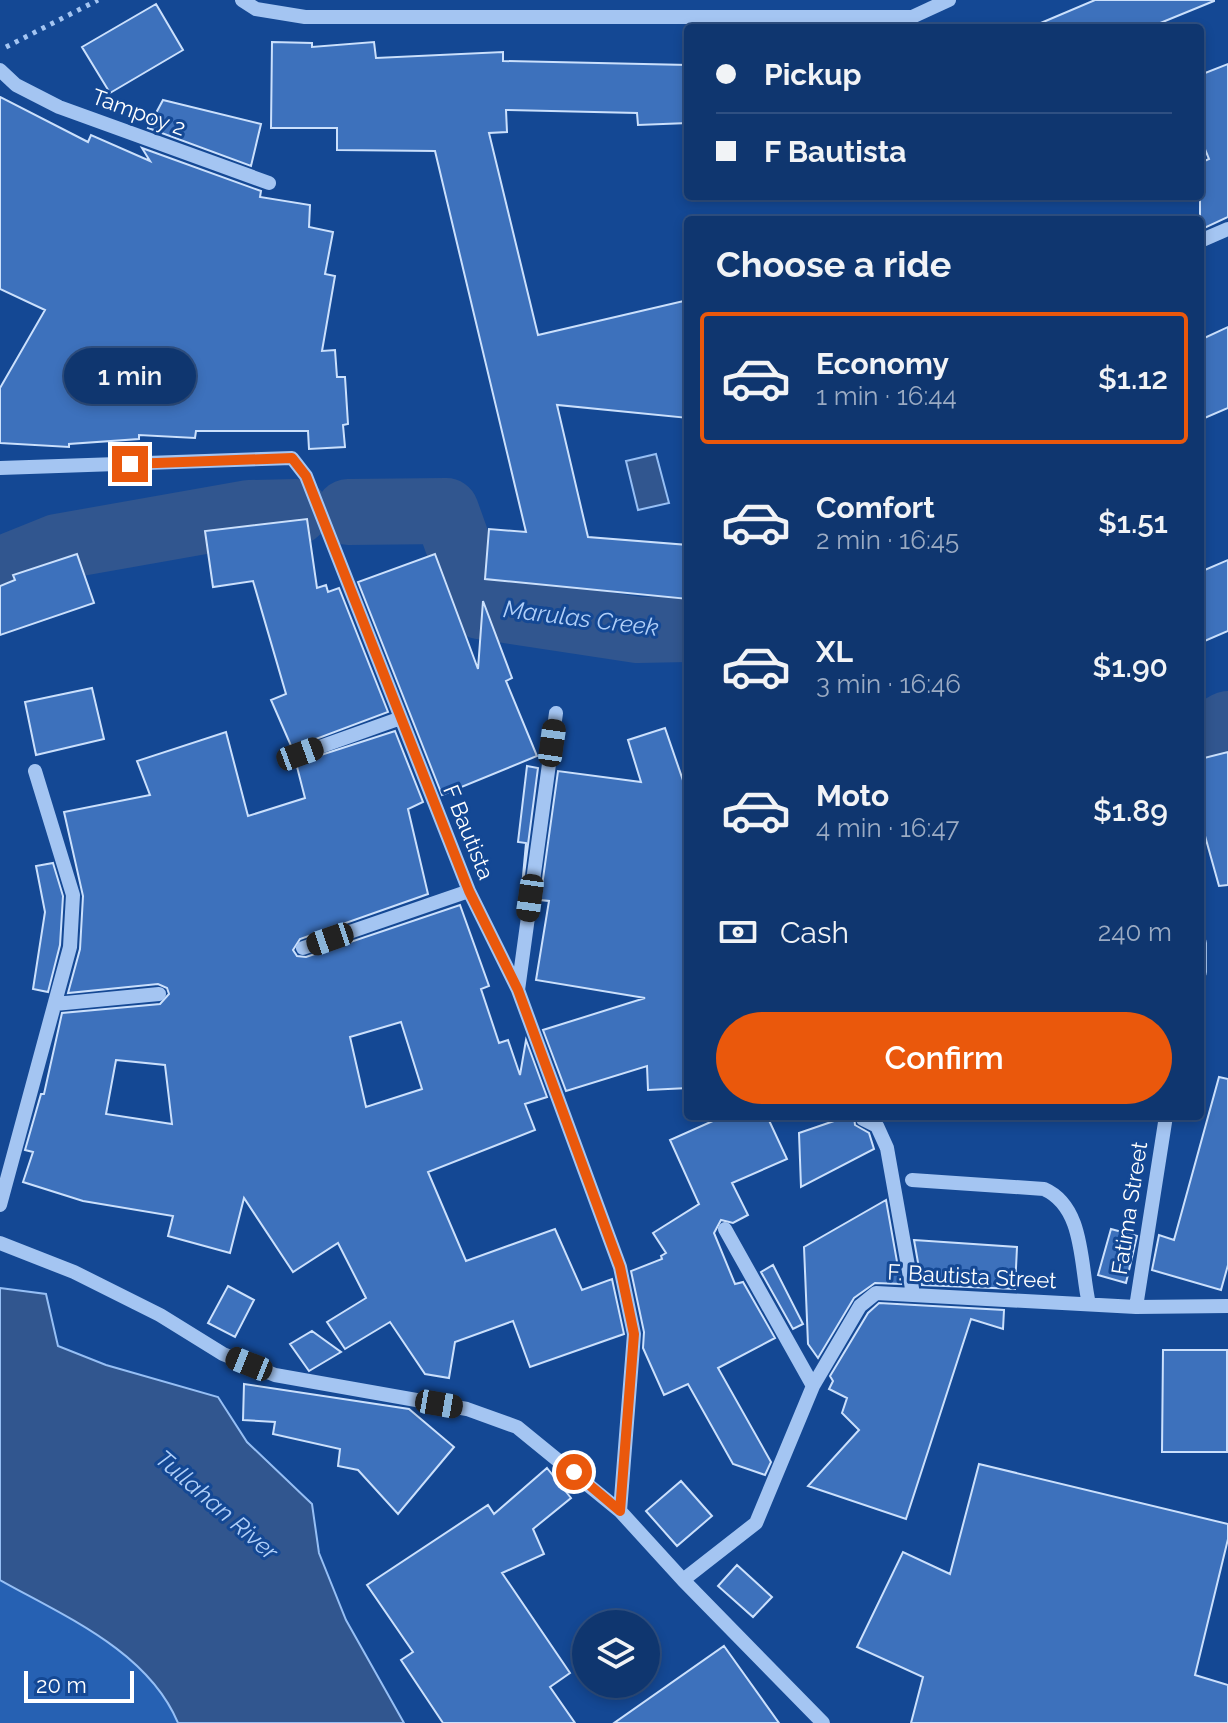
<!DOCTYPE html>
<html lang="en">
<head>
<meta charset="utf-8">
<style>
	:root { --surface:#0f366f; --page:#1d4177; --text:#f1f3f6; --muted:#9babc3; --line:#2f5082; --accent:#ea580c }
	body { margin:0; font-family:Raleway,sans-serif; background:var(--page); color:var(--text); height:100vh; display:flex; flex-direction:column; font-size:30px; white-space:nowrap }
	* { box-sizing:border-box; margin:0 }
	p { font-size:26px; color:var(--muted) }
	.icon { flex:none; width:44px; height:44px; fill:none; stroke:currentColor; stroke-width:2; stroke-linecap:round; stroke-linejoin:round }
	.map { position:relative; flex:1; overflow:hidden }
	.details { position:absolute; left:684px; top:216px; width:520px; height:904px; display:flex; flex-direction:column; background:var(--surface); border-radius:8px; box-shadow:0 4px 12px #0003,0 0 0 2px var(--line) }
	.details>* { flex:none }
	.top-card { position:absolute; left:684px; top:24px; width:520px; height:176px; border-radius:8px; box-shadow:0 4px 12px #0003,0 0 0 2px var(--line); display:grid; align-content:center; height:176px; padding:0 32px; background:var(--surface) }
	.controls { position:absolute; left:572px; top:1610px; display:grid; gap:16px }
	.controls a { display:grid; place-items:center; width:88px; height:88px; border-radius:50%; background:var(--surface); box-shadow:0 4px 12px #0003,0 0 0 2px var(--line); font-size:40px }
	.scale { position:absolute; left:24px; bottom:20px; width:110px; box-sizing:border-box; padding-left:8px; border:4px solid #fff; border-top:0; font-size:22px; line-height:28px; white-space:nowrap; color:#fff; -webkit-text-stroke:6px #144894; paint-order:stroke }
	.end { position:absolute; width:36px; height:36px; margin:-18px; border:10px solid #ea580c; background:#fff; box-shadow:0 0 0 4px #fff }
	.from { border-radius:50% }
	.bubble { position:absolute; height:56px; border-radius:28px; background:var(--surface); box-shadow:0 4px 12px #0003,0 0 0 2px var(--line); font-size:26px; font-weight:600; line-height:56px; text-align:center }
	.car { position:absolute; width:24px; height:48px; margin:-24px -12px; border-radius:10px; box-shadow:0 0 6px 2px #0007; background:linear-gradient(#222 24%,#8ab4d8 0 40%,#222 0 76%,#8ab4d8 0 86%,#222 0) }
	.top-card b { display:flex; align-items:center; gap:28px; height:76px; font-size:30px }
	.top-card b+b { border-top:2px solid var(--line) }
	.top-card i { width:20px; height:20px; background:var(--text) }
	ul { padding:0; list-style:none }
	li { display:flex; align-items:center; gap:24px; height:132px; margin:0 16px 12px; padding:0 16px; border:4px solid transparent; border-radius:8px }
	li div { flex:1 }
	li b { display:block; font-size:30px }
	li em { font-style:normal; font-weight:600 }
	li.selected { border-color:var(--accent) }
	li>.icon { width:72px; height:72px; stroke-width:1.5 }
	h2 { padding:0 32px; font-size:36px; line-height:96px }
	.pay { display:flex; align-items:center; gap:20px; height:88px; padding:0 32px; font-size:30px }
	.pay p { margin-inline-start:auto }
	.action { display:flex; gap:16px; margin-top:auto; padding:16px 32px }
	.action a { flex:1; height:92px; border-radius:48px; background:var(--accent); color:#fff; font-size:32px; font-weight:600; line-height:92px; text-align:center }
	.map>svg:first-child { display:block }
</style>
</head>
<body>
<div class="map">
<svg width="1228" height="1723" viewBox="0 0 1228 1723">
	<rect width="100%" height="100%" fill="#144894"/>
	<path fill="#2661b3" d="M 0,1580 C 64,1616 148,1651 178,1723 L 0,1723 Z"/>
	<path fill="#31568f" stroke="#96bff5" stroke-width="2" d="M 656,454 L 669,503 L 638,510 L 626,461 Z
		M 0,1288 L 46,1294 L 58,1346 L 106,1365 L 218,1397 L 247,1442 L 312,1504 L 319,1553 L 346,1620 L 404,1723 L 178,1723 C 148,1651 64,1616 0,1580 Z"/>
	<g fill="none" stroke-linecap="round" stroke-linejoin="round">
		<path stroke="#31568f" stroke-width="66" d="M 348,512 L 446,511 L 480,606 L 638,630 L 688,629
			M 0,570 L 57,547 L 249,513 L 296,512
			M 1200,740 L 1228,724"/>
	</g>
	<path fill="#3d71bc" stroke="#cbe0fc" stroke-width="2" fill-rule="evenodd" d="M 1095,0 L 1214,0 L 1214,1 L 1148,28 L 1029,28 Z
		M 156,4 L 183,50 L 110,93 L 82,47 Z
		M 272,42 L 312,43 L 312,47 L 374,42 L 376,58 L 503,52 L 503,61 L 688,65 L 688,123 L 638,125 L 637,113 L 506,110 L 507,132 L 489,133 L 538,335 L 688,300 L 688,418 L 557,405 L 588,537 L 688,545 L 688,599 L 485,579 L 489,529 L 526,532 L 435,151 L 337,150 L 337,128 L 271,128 Z
		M 1228,64 L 1228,217 L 1200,230 L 1200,163 L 1209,159 L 1200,137 L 1200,75 Z
		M 0,97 L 88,142 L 91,135 L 150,161 L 142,148 L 261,191 L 260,197 L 310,205 L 309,227 L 333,232 L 325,274 L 335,276 L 322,351 L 335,350 L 337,377 L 345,377 L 348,424 L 343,425 L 345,447 L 309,449 L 308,431 L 196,431 L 195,438 L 139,435 L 139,439 L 69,444 L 69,447 L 0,443 L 0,388 L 45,310 L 0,289 Z
		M 163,100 L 261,124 L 251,166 L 148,128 Z
		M 1228,327 L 1228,408 L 1200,420 L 1200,340 Z
		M 307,519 L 317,588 L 326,585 L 328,592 L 339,588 L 388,712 L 292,748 L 271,700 L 286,694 L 253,581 L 213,587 L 205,531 Z
		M 77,554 L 94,603 L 0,635 L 0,586 L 15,580 L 13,575 Z
		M 435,554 L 478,669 L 483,601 L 512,678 L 506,681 L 537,756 L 442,795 L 358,582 Z
		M 1228,560 L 1228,631 L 1200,643 L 1200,572 Z
		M 92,688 L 104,739 L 36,755 L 25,702 Z
		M 665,728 L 688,795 L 688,1088 L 648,1090 L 647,1066 L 566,1091 L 543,1030 L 645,998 L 536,980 L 549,901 L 540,900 L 558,771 L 641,782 L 628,740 Z
		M 395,731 L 423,802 L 408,809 L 428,894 L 300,939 L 293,950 L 297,956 L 306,957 L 460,905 L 489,986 L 481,989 L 499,1043 L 508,1040 L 520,1075 L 526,1040 L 547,1097 L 525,1104 L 535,1130 L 428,1172 L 466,1261 L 555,1229 L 582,1290 L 612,1279 L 624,1334 L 530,1367 L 513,1321 L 455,1342 L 449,1378 L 425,1374 L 390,1322 L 345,1349 L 327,1322 L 366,1298 L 338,1243 L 293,1272 L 244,1198 L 230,1253 L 168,1236 L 173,1216 L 83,1201 L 23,1182 L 33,1152 L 25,1150 L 41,1094 L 44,1094 L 62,1013 L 160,1004 L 169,994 L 167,988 L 158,984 L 68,993 L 80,949 L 83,896 L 64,812 L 150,795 L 137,761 L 226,732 L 248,816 L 305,798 L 296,763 ZM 401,1022 L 422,1089 L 366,1107 L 350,1037 ZM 116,1060 L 165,1065 L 172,1124 L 106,1114 Z
		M 1228,752 L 1228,885 L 1219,886 L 1200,818 L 1200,759 Z
		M 527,766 L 538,768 L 521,898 L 526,843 L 518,842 Z
		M 53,863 L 63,896 L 60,945 L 48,992 L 33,989 L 45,912 L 36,866 Z
		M 1219,1077 L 1228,1079 L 1228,1265 L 1221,1290 L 1152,1270 L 1159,1235 L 1174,1240 Z
		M 724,1116 L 767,1116 L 787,1159 L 732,1183 L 748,1215 L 733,1223 L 721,1220 L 714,1233 L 735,1284 L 743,1282 L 775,1338 L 718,1368 L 771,1462 L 765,1475 L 733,1464 L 688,1384 L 664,1395 L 643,1348 L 644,1332 L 631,1271 L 662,1259 L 661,1256 L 666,1253 L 653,1233 L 699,1204 L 670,1140 Z
		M 837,1116 L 854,1116 L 855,1125 L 869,1133 L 874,1149 L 801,1187 L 799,1133 L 837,1120 Z
		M 886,1200 L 901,1284 L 875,1283 L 854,1298 L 818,1358 L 808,1344 L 804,1247 Z
		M 1111,1229 L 1137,1236 L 1126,1283 L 1098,1275 Z
		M 914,1240 L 1017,1247 L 1015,1289 L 922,1285 Z
		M 773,1265 L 803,1324 L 793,1329 L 761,1272 Z
		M 228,1286 L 254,1300 L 235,1337 L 208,1323 Z
		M 879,1303 L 1004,1310 L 1003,1329 L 971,1319 L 906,1519 L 808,1486 L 859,1430 L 842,1413 L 847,1398 L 829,1389 L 833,1381 L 830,1376 L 868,1313 Z
		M 312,1331 L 341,1352 L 309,1371 L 290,1344 Z
		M 1163,1350 L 1227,1350 L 1227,1452 L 1162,1452 Z
		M 244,1384 L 409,1409 L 454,1447 L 398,1514 L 358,1470 L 338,1466 L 340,1449 L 273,1434 L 275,1422 L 243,1420 Z
		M 979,1464 L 1228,1524 L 1228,1539 L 1195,1675 L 1228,1685 L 1228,1723 L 911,1723 L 923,1677 L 857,1647 L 903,1552 L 950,1574 Z
		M 547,1468 L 571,1498 L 533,1529 L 544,1554 L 502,1573 L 570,1673 L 550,1687 L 575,1723 L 443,1723 L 401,1660 L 413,1652 L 367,1585 L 488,1505 L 494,1514 Z
		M 681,1481 L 712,1516 L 677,1546 L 646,1511 Z
		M 737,1565 L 772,1597 L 753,1617 L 718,1586 Z
		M 724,1646 L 779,1723 L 614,1723 Z"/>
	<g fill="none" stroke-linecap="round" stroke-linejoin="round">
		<path stroke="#a4c5f2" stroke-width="5" stroke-dasharray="4 6" stroke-linecap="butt" d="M 6,47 L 98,0"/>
		<path stroke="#a4c5f2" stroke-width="14" d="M 242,0 L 256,9 L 305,17 L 912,17 L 949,0
			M 0,70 L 16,85 L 59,107 L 269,183
			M 1200,241 L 1228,229
			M 0,468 L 292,458 L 306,476 L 469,891 L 518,990 L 620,1267 L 634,1334 L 620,1511
			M 300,754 L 401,718
			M 1200,943 L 1200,972
			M 303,948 L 469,891
			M 518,990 L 556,713
			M 55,1004 L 159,994
			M 863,1119 L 877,1126 L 887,1148 L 913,1294
			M 912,1180 L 1044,1189 C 1085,1207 1080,1266 1089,1304
			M 0,1205 L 70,947 L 73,895 L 35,771
			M 725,1229 L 813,1386
			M 0,1243 L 74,1272 L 160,1315 L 223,1354 L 275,1375 L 467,1409 L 517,1427 L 620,1511 L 683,1580 L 823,1723
			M 1136,1307 L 1166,1116
			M 683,1580 L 756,1523 L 813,1386 L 860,1306 L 876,1293 L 1136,1307 L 1228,1306"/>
	</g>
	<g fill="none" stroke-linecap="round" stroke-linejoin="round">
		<path stroke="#ea580c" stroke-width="10" d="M 130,464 L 292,458 L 306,476 L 469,891 L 518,990 L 620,1267 L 634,1334 L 620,1511 L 574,1472"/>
	</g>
	<g text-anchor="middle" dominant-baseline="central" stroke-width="6" stroke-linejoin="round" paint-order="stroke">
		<g font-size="22" fill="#fff" stroke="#144894">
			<text transform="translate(139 112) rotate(20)">Tampoy 2</text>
			<text transform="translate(469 832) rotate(68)">F Bautista</text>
			<text transform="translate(1129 1208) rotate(-81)">Fatima Street</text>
			<text transform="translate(972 1276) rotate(3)">F. Bautista Street</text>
		</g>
		<g font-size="24" font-style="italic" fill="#b0cff8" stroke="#144894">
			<text transform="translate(581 618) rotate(7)">Marulas Creek</text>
			<text transform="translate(217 1505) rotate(41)">Tullahan River</text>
		</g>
	</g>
</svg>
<div class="controls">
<a><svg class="icon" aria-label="layers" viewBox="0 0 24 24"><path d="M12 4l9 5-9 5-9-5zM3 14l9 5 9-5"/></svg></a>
</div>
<div class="scale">20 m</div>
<i class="end from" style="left:574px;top:1472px"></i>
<i class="end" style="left:130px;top:464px"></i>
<div class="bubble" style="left:64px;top:348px;width:132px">1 min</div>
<i class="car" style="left:552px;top:743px;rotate:8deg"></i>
<i class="car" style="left:300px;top:754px;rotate:70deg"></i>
<i class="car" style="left:530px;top:898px;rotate:188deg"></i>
<i class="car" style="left:330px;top:939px;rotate:251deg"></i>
<i class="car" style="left:249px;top:1364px;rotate:292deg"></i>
<i class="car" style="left:439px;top:1404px;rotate:100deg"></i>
<div class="top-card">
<b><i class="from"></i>Pickup</b>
<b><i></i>F Bautista</b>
</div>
<section class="details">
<h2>Choose a ride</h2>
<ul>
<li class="selected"><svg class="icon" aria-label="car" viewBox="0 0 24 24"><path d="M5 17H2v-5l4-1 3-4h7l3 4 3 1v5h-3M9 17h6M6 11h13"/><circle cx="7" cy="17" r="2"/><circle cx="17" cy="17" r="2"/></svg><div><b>Economy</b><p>1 min · 16:44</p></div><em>$1.12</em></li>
<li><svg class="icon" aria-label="car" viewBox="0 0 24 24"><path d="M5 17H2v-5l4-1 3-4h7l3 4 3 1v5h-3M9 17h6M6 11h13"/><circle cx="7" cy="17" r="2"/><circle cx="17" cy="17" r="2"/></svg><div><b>Comfort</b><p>2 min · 16:45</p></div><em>$1.51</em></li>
<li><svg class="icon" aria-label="car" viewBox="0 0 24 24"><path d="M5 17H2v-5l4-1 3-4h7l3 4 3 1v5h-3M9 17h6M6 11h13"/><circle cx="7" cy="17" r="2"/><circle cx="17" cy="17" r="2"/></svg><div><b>XL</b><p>3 min · 16:46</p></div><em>$1.90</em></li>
<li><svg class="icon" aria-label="car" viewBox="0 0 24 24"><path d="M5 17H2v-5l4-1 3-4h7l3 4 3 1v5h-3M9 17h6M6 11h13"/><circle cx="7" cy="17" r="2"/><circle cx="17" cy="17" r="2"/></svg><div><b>Moto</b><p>4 min · 16:47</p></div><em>$1.89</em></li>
</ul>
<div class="pay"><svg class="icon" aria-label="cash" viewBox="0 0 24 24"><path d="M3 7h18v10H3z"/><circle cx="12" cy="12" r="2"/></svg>Cash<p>240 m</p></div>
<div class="action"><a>Confirm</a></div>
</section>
</div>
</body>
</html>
